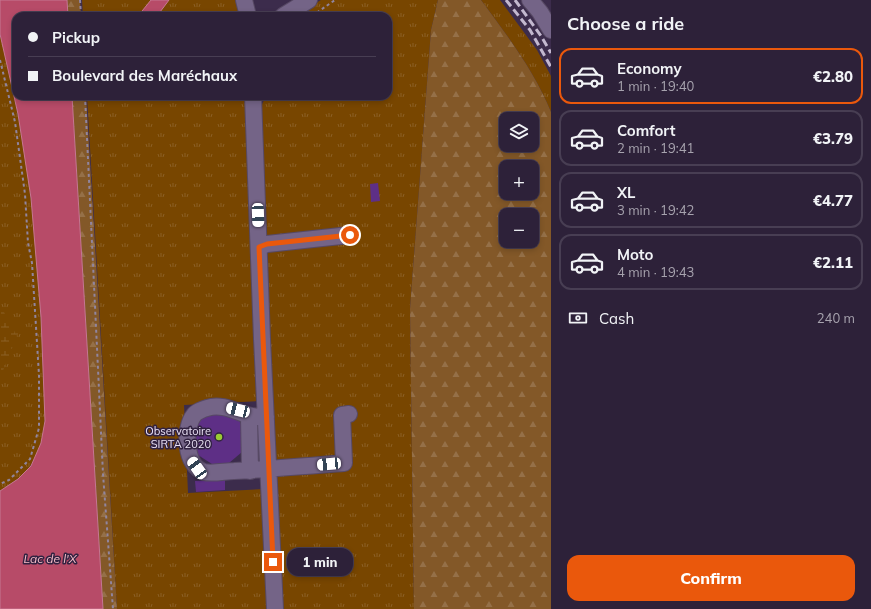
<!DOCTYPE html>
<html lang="en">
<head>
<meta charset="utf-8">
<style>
	:root { --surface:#2d2139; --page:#352941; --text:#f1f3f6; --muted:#a7a3ae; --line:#483e53; --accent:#ea580c }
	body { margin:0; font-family:Mulish,sans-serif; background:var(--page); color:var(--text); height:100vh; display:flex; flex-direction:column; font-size:15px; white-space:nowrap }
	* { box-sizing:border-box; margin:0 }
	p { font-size:13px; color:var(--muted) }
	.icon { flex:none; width:22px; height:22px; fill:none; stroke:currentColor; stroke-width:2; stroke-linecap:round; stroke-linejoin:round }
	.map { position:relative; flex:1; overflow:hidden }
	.sheet { display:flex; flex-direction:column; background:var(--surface); width:320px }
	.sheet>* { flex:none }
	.hud { position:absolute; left:12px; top:12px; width:380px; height:88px; border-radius:12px; box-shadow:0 2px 6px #0003,0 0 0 1px var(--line); display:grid; align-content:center; height:88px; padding:0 16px; background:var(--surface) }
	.tools { position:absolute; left:499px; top:112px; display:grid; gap:8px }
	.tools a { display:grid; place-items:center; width:40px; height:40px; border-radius:8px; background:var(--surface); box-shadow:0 2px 6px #0003,0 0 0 1px var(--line); font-size:20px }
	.end { position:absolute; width:18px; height:18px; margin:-9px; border:5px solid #ea580c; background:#fff; box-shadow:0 0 0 2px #fff }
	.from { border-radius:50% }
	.bubble { position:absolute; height:28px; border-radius:12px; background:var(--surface); box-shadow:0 2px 6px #0003,0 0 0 1px var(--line); font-size:13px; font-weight:800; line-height:28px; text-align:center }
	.car { position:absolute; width:12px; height:24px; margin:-12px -6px; border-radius:5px; box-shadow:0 0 3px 1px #0007; background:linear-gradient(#fff 24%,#345 0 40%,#fff 0 76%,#345 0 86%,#fff 0) }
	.hud b { display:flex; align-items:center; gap:14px; height:38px; font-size:15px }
	.hud b+b { border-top:1px solid var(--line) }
	.hud i { width:10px; height:10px; background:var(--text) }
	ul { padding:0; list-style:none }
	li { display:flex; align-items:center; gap:12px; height:56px; margin:0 8px 6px; padding:0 8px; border:2px solid var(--line); border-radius:12px }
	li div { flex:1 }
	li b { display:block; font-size:15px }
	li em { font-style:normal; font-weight:800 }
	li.active { border-color:var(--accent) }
	li>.icon { width:36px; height:36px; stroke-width:1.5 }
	h2 { padding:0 16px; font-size:18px; line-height:48px }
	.pay { display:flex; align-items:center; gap:10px; height:44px; padding:0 16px; font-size:15px }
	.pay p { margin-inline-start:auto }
	.cta { display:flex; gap:8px; margin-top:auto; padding:8px 16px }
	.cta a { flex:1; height:46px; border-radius:12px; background:var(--accent); color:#fff; font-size:16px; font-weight:800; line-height:46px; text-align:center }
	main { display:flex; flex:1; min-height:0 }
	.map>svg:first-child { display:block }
</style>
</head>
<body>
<main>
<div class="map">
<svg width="551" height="609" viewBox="0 0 551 609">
	<defs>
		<pattern id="grass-tufts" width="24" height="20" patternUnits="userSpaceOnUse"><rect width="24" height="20" fill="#784600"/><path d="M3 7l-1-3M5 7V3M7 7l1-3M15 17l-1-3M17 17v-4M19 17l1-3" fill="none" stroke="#8b6026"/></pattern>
		<pattern id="forest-firs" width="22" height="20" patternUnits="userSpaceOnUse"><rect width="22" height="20" fill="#835828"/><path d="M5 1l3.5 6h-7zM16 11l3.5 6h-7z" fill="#957048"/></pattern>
		<pattern id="wetland-marsh" width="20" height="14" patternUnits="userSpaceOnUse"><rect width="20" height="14" fill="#784600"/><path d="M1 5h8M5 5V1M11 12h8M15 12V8" fill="none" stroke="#8b6026"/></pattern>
	</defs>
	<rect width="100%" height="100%" fill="#3c2c4c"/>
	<path fill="url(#grass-tufts)" d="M 82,0 L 239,0 L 241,16 L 83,16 Z
		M 321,0 L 438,0 L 431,30 L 410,309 L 414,609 L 280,609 L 259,111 L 266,96 L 388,96 L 388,16 L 294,16 Z
		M 481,0 L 500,0 L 537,50 L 551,76 L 551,112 C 535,72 507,35 481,0 Z
		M 0,36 C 7,52 9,74 13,92 C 33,182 40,277 43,369 C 44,393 48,421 41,444 C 32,470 22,477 0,491 Z
		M 87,96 L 247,96 L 260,401 L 184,405 L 188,493 L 264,489 L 269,609 L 117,609 Z"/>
	<path fill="url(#forest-firs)" fill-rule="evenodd" d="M 67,0 L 80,0 L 81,16 L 68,16 Z
		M 438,0 L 481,0 C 507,35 535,72 551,112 L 551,609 L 414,609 L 410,309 L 431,30 ZM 506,119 L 532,119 L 532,145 L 506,145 ZM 506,167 L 532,167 L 532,193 L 506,193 ZM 506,215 L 532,215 L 532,241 L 506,241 Z
		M 72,96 L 86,96 L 117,609 L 103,609 Z"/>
	<path fill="url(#wetland-marsh)" d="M 0,305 L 17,336 L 0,378 Z"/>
	<path fill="#b74b68" stroke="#c67892" d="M 0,0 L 67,0 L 68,16 L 16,16 L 16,96 L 72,96 L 103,609 L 0,609 L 0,491 L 18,479 L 31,466 L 41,443 L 45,421 L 41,317 L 31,198 L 18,114 L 0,34 Z
		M 151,0 L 169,0 L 157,16 L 138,16 Z"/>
	<path fill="#5e2f86" d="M 378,183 L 380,201 L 371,202 L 370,184 Z
		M 213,411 L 238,419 L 243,427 L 242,452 L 229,463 L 221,465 L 212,464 L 198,455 L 192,438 L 198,421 Z
		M 225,479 L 225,490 L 196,492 L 195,481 Z"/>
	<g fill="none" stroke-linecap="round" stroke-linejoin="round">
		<defs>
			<path id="minor" d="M 244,0 L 248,16
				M 530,0 L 540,12 L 551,30
				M 283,16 L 309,0
				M 253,96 L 262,339 L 275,609
				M 259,247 L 267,244 L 350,235
				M 249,416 L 250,471
				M 266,417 C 261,417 253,417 248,415 C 235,411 221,403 207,408 C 203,409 196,412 194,415 C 183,429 185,466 204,472 C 212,474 226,471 234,471 C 271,469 307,466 344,463 L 342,415 L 349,414"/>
		</defs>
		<use href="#minor" stroke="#574964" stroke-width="18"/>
		<path stroke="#91859f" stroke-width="2" stroke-dasharray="3 3" stroke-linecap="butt" d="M 80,0 L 81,16
			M 312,16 L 335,0
			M 0,60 L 15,122 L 25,194 L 28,243 L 32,263 L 39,375 L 39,428 L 30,459 L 9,480 L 0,484
			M 85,96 L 103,474 L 113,609"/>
		<use href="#minor" stroke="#746487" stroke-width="16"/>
		<path stroke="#c3b8cf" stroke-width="3" stroke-dasharray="8 4" stroke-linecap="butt" d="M 506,0 L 530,30 L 551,67
			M 515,0 L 541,36 L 551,53"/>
	</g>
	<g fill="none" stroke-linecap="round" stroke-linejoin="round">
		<path stroke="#ea580c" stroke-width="5" d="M 273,562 L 259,247 L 267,244 L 350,235"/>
	</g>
	<circle fill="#9acb34" stroke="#312241" stroke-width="1.5" cx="219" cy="437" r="4"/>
	<g text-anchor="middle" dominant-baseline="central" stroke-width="3" stroke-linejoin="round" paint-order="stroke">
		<g font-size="11" fill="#eae1f5" stroke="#312241" text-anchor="end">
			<text x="211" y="431">Observatoire<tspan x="211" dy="13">SIRTA 2020</tspan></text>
		</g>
		<g font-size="12" font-style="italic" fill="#f8bdc8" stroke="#312241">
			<text x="50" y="558">Lac de l'X</text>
		</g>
	</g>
</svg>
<div class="tools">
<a><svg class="icon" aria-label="layers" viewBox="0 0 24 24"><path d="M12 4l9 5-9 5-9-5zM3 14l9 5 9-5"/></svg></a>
<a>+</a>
<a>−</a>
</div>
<i class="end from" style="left:350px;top:235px"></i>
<i class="end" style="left:273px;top:562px"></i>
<div class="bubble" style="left:287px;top:548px;width:66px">1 min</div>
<i class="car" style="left:258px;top:215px;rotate:178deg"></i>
<i class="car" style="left:238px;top:410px;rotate:284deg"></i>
<i class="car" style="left:329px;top:464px;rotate:265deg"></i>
<i class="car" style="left:197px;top:468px;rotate:325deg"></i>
<div class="hud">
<b><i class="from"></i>Pickup</b>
<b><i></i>Boulevard des Maréchaux</b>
</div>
</div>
<section class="sheet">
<h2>Choose a ride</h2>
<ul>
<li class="active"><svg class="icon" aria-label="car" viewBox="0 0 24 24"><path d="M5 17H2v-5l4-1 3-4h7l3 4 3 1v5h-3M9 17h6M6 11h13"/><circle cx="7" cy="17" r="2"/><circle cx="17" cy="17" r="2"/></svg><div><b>Economy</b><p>1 min · 19:40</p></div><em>€2.80</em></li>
<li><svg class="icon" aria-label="car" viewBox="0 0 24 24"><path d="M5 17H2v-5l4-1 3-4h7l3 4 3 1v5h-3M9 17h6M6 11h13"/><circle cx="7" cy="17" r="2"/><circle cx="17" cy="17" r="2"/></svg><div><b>Comfort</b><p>2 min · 19:41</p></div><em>€3.79</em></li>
<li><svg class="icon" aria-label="car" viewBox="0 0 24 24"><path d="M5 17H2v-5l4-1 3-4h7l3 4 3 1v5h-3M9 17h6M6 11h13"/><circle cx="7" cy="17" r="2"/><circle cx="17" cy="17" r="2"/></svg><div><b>XL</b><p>3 min · 19:42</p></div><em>€4.77</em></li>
<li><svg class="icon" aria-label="car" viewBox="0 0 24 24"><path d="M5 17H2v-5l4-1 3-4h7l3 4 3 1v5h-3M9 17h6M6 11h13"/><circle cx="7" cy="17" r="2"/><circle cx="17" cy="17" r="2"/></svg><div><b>Moto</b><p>4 min · 19:43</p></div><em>€2.11</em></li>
</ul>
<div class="pay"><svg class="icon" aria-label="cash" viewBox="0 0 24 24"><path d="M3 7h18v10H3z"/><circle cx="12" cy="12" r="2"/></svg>Cash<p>240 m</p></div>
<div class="cta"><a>Confirm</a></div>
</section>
</main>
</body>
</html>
